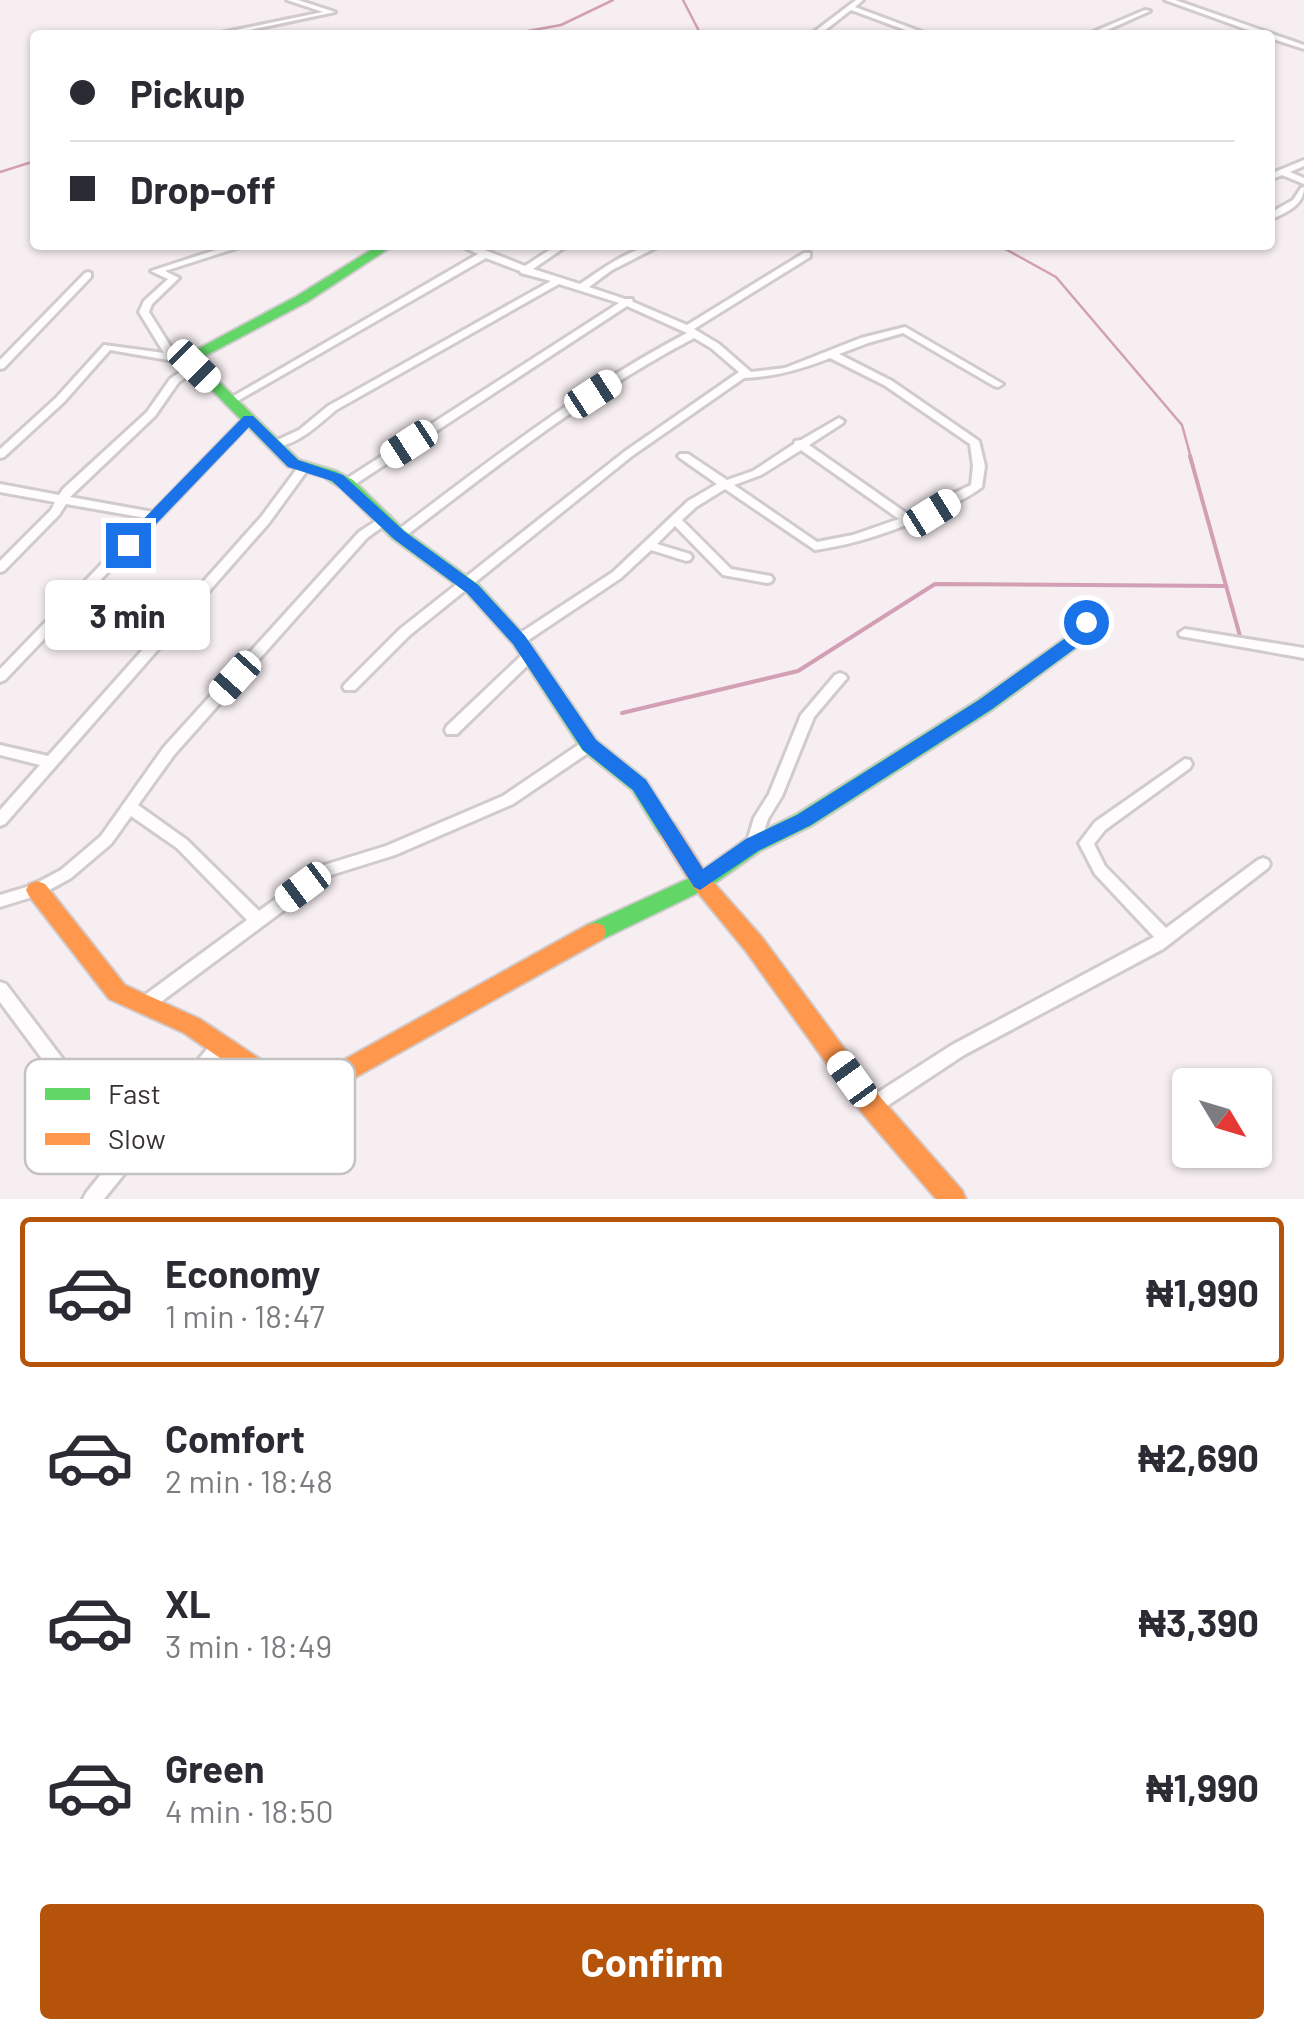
<!DOCTYPE html>
<html lang="en">
<head>
<meta charset="utf-8">
<style>
	:root { --surface:#fff; --page:#f2f2f3; --text:#2b2b33; --muted:#7c7c81; --line:#e1e1e2; --accent:#b45309 }
	body { margin:0; font-family:Barlow,sans-serif; background:var(--page); color:var(--text); height:100vh; display:flex; flex-direction:column; font-size:38px; white-space:nowrap }
	* { box-sizing:border-box; margin:0 }
	p { font-size:32px; color:var(--muted) }
	.icon { flex:none; width:55px; height:55px; fill:none; stroke:currentColor; stroke-width:2; stroke-linecap:round; stroke-linejoin:round }
	.map { position:relative; height:1199px; overflow:hidden }
	.panel { display:flex; flex-direction:column; background:var(--surface); flex:1 }
	.panel>* { flex:none }
	.top-card { position:absolute; left:30px; top:30px; width:1245px; height:220px; border-radius:10px; box-shadow:0 2px 8px #0004; display:grid; align-content:center; height:220px; padding:0 40px; background:var(--surface) }
	.needle { width:65px; rotate:128deg }
	.controls { position:absolute; left:1172px; top:1068px; display:grid; gap:20px }
	.controls a { display:grid; place-items:center; width:100px; height:100px; border-radius:10px; background:var(--surface); box-shadow:0 2px 8px #0004; font-size:50px }
	.end { position:absolute; width:45px; height:45px; margin:-22px; border:12px solid #1a73e8; background:#fff; box-shadow:0 0 0 5px #fff }
	.from { border-radius:50% }
	.bubble { position:absolute; height:70px; border-radius:10px; background:var(--surface); box-shadow:0 2px 8px #0004; font-size:32px; font-weight:700; line-height:70px; text-align:center }
	.car { position:absolute; width:30px; height:60px; margin:-30px -15px; border-radius:12px; box-shadow:0 0 8px 2px #0007; background:linear-gradient(#fff 24%,#345 0 40%,#fff 0 76%,#345 0 86%,#fff 0) }
	.top-card b { display:flex; align-items:center; gap:35px; height:95px; font-size:38px }
	.top-card b+b { border-top:2px solid var(--line) }
	.top-card i { width:25px; height:25px; background:var(--text) }
	ul { padding:18px 0 0; list-style:none }
	li { display:flex; align-items:center; gap:30px; height:150px; margin:0 20px 15px; padding:0 20px; border:5px solid transparent; border-radius:10px }
	li div { flex:1 }
	li b { display:block; font-size:38px }
	li em { font-style:normal; font-weight:700 }
	li.on { border-color:var(--accent) }
	li>.icon { width:90px; height:90px; stroke-width:1.5 }
	.action { display:flex; gap:20px; margin-top:auto; padding:20px 40px }
	.action a { flex:1; height:115px; border-radius:10px; background:var(--accent); color:#fff; font-size:40px; font-weight:700; line-height:115px; text-align:center }
	.map>svg:first-child { display:block }
</style>
</head>
<body>
<div class="map">
<svg width="1304" height="1199" viewBox="0 0 1304 1199">
	<rect width="100%" height="100%" fill="#f6eef1"/>
	<g fill="none" stroke-linecap="round" stroke-linejoin="round">
		<path stroke="#d29fb5" stroke-width="2.5" d="M 683,0 L 701,35
			M 506,35 L 561,25 L 613,0
			M 0,172 L 35,161
			M 998,245 L 1056,277 L 1182,425 L 1191,458"/>
		<path stroke="#d29fb5" stroke-width="4" d="M 1190,456 L 1240,636
			M 622,713 L 798,671 L 935,584 L 1226,586"/>
		<defs>
			<path id="street" d="M 287,0 L 298,0 L 335,12 L 226,35 L 211,35 L 323,12 Z
				M 856,0 L 863,0 L 855,7 L 930,35 L 919,35 L 851,10 L 819,35 L 810,35 Z
				M 1165,0 L 1175,0 L 1304,45 L 1304,49 L 1270,38 L 1270,35 L 1262,35 Z
				M 1145,10 L 1150,11 L 1096,35 L 1086,35 Z
				M 1304,160 L 1304,166 L 1290,172 L 1304,178 L 1304,184 L 1282,175 L 1270,180 L 1270,174 Z
				M 1304,187 C 1304,206 1285,213 1270,220 L 1270,213 L 1293,200 L 1301,188 Z
				M 231,245 L 246,245 L 165,271 L 179,278 L 152,304 L 149,312 L 176,355 L 198,359 L 199,361 L 197,363 L 200,366 L 178,383 L 155,416 L 70,497 L 153,512 L 245,417 L 253,417 L 254,419 L 5,680 L 0,682 L 0,669 L 146,518 L 66,504 L 59,515 L 4,571 L 0,572 L 0,561 L 51,510 L 55,502 L 0,492 L 0,484 L 59,495 L 63,489 L 147,412 L 170,379 L 192,364 L 110,350 L 64,402 L 4,457 L 0,458 L 0,449 L 56,398 L 104,345 L 164,353 L 139,312 L 144,301 L 168,279 L 151,271 Z
				M 459,245 L 472,245 L 525,266 L 557,245 L 568,245 L 533,269 L 580,284 C 602,269 634,245 661,245 L 612,270 L 589,287 L 625,299 L 632,299 L 633,302 L 687,325 L 804,253 L 810,253 L 810,257 L 694,329 L 719,344 L 751,372 L 785,368 L 861,338 L 905,327 L 1003,384 L 998,387 L 994,386 L 903,333 L 868,343 L 839,354 L 892,381 L 979,441 L 985,466 L 982,487 C 969,497 954,504 939,511 C 899,529 859,544 815,550 L 725,489 L 696,507 L 682,520 L 731,569 L 771,576 L 773,579 L 771,582 L 767,583 L 723,575 L 675,526 L 657,544 L 690,554 L 692,557 L 690,560 L 686,561 L 651,550 L 621,578 L 524,643 L 514,643 L 513,640 L 514,637 L 613,572 L 688,501 L 717,484 L 680,458 L 678,456 L 680,454 L 688,454 L 727,480 L 753,471 L 794,444 L 795,441 L 801,440 L 839,418 L 844,421 L 843,423 L 809,445 L 909,515 L 971,485 L 973,466 L 970,444 L 884,385 L 830,358 C 802,369 775,377 744,378 L 632,456 L 410,635 L 355,690 L 345,690 L 343,687 L 345,684 L 400,629 L 624,452 L 739,372 L 711,348 L 694,338 C 589,393 497,466 403,538 L 395,538 L 393,535 L 395,532 C 489,461 582,388 687,333 L 627,306 L 351,487 L 343,487 L 341,484 L 343,481 L 619,303 L 559,284 L 336,410 C 317,426 296,447 271,447 L 269,445 L 271,443 L 299,430 L 328,406 L 551,281 L 521,273 L 520,271 L 486,258 L 234,403 L 226,403 L 225,401 L 478,254 ZM 801,450 L 899,519 L 853,535 L 817,542 L 734,485 L 761,475 Z
				M 88,272 L 91,273 L 91,277 L 4,368 L 0,369 L 0,360 L 85,273 Z
				M 303,465 L 309,468 L 269,523 L 5,824 L 0,826 L 0,810 L 40,765 L 0,755 L 0,745 L 48,756 L 261,517 L 299,466 Z
				M 385,515 L 389,516 L 391,519 L 389,522 L 367,538 L 174,755 L 138,805 L 187,840 L 259,911 L 321,866 L 386,846 L 503,796 L 584,741 L 594,741 L 596,745 L 594,749 L 513,804 L 395,855 L 331,875 L 150,1010 L 144,1012 L 138,1010 L 136,1005 L 138,1000 L 247,920 L 177,848 L 131,816 L 111,844 L 71,878 L 42,894 L 0,907 L 0,895 L 33,885 L 61,870 L 101,836 L 164,747 L 359,532 Z
				M 1185,629 L 1304,648 L 1304,658 L 1180,636 L 1179,633 Z
				M 529,651 L 534,653 L 536,656 L 534,659 L 457,734 L 447,734 L 445,730 L 447,726 L 524,653 Z
				M 840,673 L 845,675 L 847,678 L 814,717 L 782,796 L 768,819 L 758,849 L 753,851 L 748,849 L 746,845 L 754,818 L 769,794 L 801,715 L 835,675 Z
				M 1185,759 L 1190,760 L 1192,764 L 1190,768 L 1105,830 L 1094,844 L 1105,866 L 1166,928 L 1258,860 L 1263,858 L 1268,860 L 1270,864 L 1268,868 L 1163,949 L 964,1055 L 878,1112 L 872,1114 L 866,1112 L 863,1106 L 866,1100 L 952,1045 L 1154,937 L 1095,874 L 1079,843 L 1095,822 Z
				M 0,982 L 6,984 L 127,1144 L 213,1042 L 219,1039 L 225,1042 L 227,1047 L 225,1052 L 137,1159 L 134,1166 L 129,1168 L 104,1199 L 83,1199 L 86,1193 L 115,1157 L 0,1002 Z"/>
			<path id="fast" d="M 379,245 L 394,245 L 307,302 L 205,356 L 202,365 L 299,460 L 336,471 L 353,480 L 405,531 L 479,585 L 525,636 L 596,740 L 646,780 L 677,829 L 674,835 L 667,837 L 660,835 L 632,790 L 582,750 L 513,644 L 467,593 L 393,539 L 341,488 L 324,477 L 287,466 L 188,366 L 194,351 L 297,296 Z
				M 1086,616 L 1095,622 L 1088,639 L 992,710 L 811,826 L 760,851 L 708,888 L 603,939 L 595,941 L 587,939 L 584,932 L 587,925 L 694,876 L 746,839 L 797,814 L 978,700 L 1074,632 L 1080,618 Z"/>
			<path id="slow" d="M 667,821 L 674,823 L 708,876 L 761,936 L 881,1098 L 962,1190 L 966,1199 L 936,1199 L 863,1114 L 745,950 L 694,888 L 657,829 L 660,823 Z
				M 37,881 L 45,884 L 125,985 L 200,1019 L 287,1077 L 304,1082 L 587,925 L 595,923 L 603,925 L 606,932 L 603,939 L 306,1105 L 272,1094 L 184,1033 L 109,999 L 29,896 L 26,890 L 29,884 Z"/>
		</defs>
		<use href="#street" stroke="#d1cbcd" stroke-width="6"/>
		<use href="#fast" stroke="#d1cbcd" stroke-width="4"/>
		<use href="#slow" stroke="#d1cbcd" stroke-width="4"/>
		<use href="#street" fill="#fefcfd" fill-rule="evenodd"/>
		<use href="#fast" fill="#63d668" fill-rule="evenodd"/>
		<use href="#slow" fill="#ff974d" fill-rule="evenodd"/>
	</g>
	<path fill="#1a73e8" d="M 244,416 L 253,416 L 298,460 L 343,475 L 405,532 L 478,585 L 525,636 L 596,740 L 646,780 L 703,869 L 746,839 L 797,815 L 979,700 L 1074,632 L 1080,617 L 1086,616 L 1094,622 L 1088,639 L 992,709 L 811,825 L 758,851 L 700,890 L 694,887 L 633,790 L 583,750 L 513,644 L 467,593 L 394,539 L 332,481 L 288,467 L 249,427 L 133,548 L 122,548 L 122,541 Z"/>
	<rect x="25" y="1059" width="330" height="115" rx="15" fill="#fff" stroke="#c3c1c2" stroke-width="2.5"/>
	<rect x="45" y="1088" width="45" height="12" fill="#63d668"/>
	<rect x="45" y="1133" width="45" height="12" fill="#ff974d"/>
	<g font-size="28" fill="#373134">
		<text x="108" y="1104">Fast</text>
		<text x="108" y="1149">Slow</text>
	</g>
</svg>
<div class="controls">
<a><svg class="needle" viewBox="-14 -14 28 28"><path d="M0-13l5 13h-10z" fill="#e53935"/><path d="M0 13l5-13h-10z" fill="#7c7c81"/></svg></a>
</div>
<i class="end from" style="left:1086px;top:622px"></i>
<i class="end" style="left:128px;top:545px"></i>
<div class="bubble" style="left:45px;top:580px;width:165px">3 min</div>
<i class="car" style="left:194px;top:366px;rotate:135deg"></i>
<i class="car" style="left:593px;top:394px;rotate:57deg"></i>
<i class="car" style="left:409px;top:444px;rotate:237deg"></i>
<i class="car" style="left:932px;top:513px;rotate:58deg"></i>
<i class="car" style="left:235px;top:678px;rotate:222deg"></i>
<i class="car" style="left:303px;top:887px;rotate:233deg"></i>
<i class="car" style="left:852px;top:1079px;rotate:324deg"></i>
<div class="top-card">
<b><i class="from"></i>Pickup</b>
<b><i></i>Drop-off</b>
</div>
</div>
<section class="panel">
<ul>
<li class="on"><svg class="icon" aria-label="car" viewBox="0 0 24 24"><path d="M5 17H2v-5l4-1 3-4h7l3 4 3 1v5h-3M9 17h6M6 11h13"/><circle cx="7" cy="17" r="2"/><circle cx="17" cy="17" r="2"/></svg><div><b>Economy</b><p>1 min · 18:47</p></div><em>₦1,990</em></li>
<li><svg class="icon" aria-label="car" viewBox="0 0 24 24"><path d="M5 17H2v-5l4-1 3-4h7l3 4 3 1v5h-3M9 17h6M6 11h13"/><circle cx="7" cy="17" r="2"/><circle cx="17" cy="17" r="2"/></svg><div><b>Comfort</b><p>2 min · 18:48</p></div><em>₦2,690</em></li>
<li><svg class="icon" aria-label="car" viewBox="0 0 24 24"><path d="M5 17H2v-5l4-1 3-4h7l3 4 3 1v5h-3M9 17h6M6 11h13"/><circle cx="7" cy="17" r="2"/><circle cx="17" cy="17" r="2"/></svg><div><b>XL</b><p>3 min · 18:49</p></div><em>₦3,390</em></li>
<li><svg class="icon" aria-label="car" viewBox="0 0 24 24"><path d="M5 17H2v-5l4-1 3-4h7l3 4 3 1v5h-3M9 17h6M6 11h13"/><circle cx="7" cy="17" r="2"/><circle cx="17" cy="17" r="2"/></svg><div><b>Green</b><p>4 min · 18:50</p></div><em>₦1,990</em></li>
</ul>
<div class="action"><a>Confirm</a></div>
</section>
</body>
</html>
